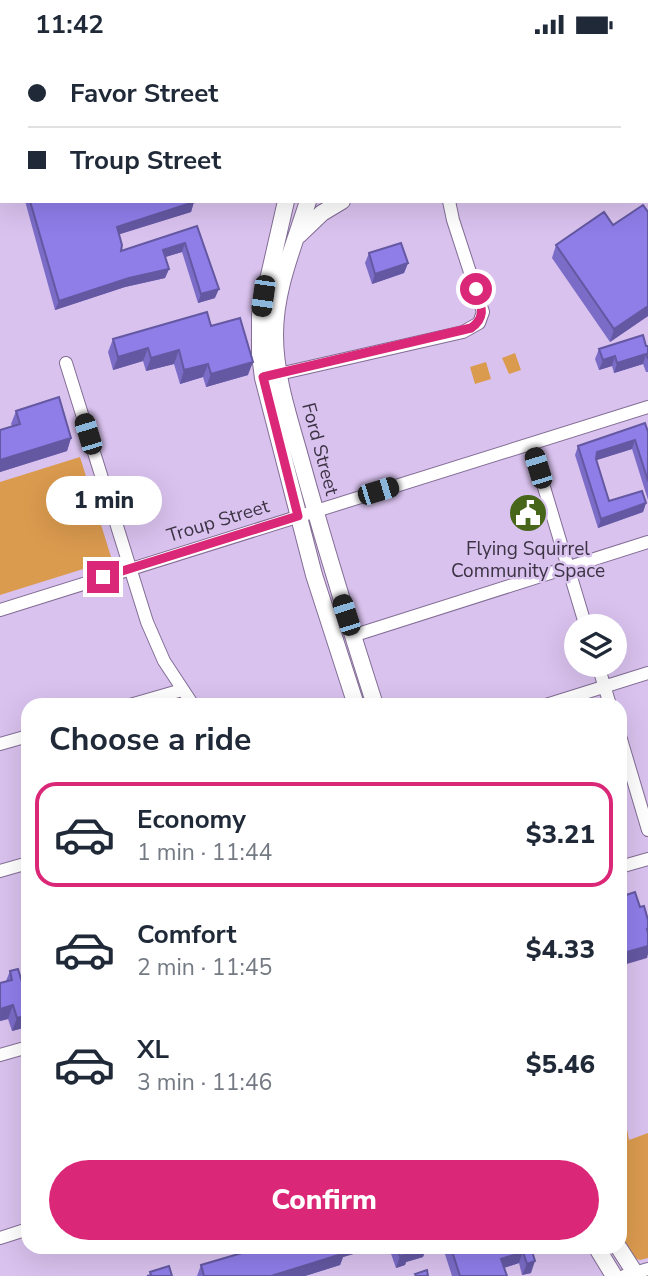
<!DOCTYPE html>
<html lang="en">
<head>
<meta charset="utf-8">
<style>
	:root { --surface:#fff; --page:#f2f2f3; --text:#1f2937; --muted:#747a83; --line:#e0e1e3; --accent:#db2777 }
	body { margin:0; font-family:"Nunito Sans",sans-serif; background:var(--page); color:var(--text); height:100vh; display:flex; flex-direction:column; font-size:26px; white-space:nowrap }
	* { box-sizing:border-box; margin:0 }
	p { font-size:23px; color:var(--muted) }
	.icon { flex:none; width:38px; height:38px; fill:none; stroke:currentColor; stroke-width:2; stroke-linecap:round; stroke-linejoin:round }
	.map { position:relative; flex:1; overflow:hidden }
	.sheet { position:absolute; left:21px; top:649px; width:606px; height:556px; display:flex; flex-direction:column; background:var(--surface); border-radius:21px; box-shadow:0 7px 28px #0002 }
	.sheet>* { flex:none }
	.top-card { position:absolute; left:0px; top:0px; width:649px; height:154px; box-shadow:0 7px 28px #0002; display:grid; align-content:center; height:154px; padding:0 28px; background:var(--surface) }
	.tools { position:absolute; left:564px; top:565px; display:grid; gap:14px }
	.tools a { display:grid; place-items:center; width:63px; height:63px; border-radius:50%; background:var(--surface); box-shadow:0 7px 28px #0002; font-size:35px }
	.end { position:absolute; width:32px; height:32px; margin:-16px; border:9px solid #db2777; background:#fff; box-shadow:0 0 0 4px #fff }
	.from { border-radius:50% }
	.bubble { position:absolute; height:49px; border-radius:24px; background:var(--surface); box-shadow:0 7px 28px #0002; font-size:23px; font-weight:800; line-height:49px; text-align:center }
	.car { position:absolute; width:21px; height:42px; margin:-21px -10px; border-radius:9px; box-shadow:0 0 5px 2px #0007; background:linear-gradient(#222 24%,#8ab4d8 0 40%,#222 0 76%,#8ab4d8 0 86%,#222 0) }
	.top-card b { display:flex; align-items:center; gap:24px; height:66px; font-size:26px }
	.top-card b+b { border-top:2px solid var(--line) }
	.top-card i { width:18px; height:18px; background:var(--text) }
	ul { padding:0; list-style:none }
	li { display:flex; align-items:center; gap:21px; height:105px; margin:0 14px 10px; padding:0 14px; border:4px solid transparent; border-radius:21px }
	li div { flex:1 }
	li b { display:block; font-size:26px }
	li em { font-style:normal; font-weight:800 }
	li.on { border-color:var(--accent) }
	li>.icon { width:63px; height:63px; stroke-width:1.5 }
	h2 { padding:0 28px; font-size:32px; line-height:84px }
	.cta { display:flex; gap:14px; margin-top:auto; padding:14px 28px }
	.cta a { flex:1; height:80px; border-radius:42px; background:var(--accent); color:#fff; font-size:28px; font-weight:800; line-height:80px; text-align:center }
	.status { display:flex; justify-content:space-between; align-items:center; height:49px; padding:0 35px; background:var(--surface); direction:ltr }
	.status svg { height:19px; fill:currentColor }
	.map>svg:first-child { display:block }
</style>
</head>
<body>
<div class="status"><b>11:42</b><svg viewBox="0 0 49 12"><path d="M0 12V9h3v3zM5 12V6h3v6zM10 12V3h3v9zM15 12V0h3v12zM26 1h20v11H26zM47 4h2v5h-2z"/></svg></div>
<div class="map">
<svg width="648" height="1227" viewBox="0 0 648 1227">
	<rect width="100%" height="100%" fill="#d9c2ee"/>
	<path fill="#db9b4f" d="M 515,304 L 521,321 L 509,325 L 502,309 Z
		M 486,313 L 491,330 L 475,335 L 470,318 Z
		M 80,408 L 112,511 L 0,546 L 0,433 Z
		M 626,1074 L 629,1091 L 648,1084 L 648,1209 L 640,1211 L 633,1209 L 620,1188 L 620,1076 Z"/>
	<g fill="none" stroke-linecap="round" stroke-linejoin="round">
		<defs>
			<path id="minor" d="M 641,0 L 643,2
				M 648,9 L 648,10
				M 66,314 L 147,573 L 164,612 L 193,656
				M 270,327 L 463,283 L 479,274 L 483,263 L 481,257 L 453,171 L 449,152
				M 531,395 L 586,578
				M 0,561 L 648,358
				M 352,587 L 648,493
				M 598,616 L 610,656
				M 130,656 L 182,641
				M 546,656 L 648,624
				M 620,687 L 648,781
				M 0,695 L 28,687
				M 620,818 L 648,810
				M 0,822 L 28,814
				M 0,1006 L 28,998
				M 0,1189 L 28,1180
				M 624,1227 L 648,1220"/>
			<path id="major" d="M 164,0 L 166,2
				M 195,2 L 197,0
				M 0,136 L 2,135
				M 286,152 L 260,266 L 260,306 L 263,329 L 314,526 L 356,656
				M 308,152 C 294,197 275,239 275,286 C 275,329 290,371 301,411 C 324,494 349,575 375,656
				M 299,186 L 322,164 L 342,152
				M 597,1199 L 614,1227
				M 619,1199 L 637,1227"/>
			<path id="highway" d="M 240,0 L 242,2
				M 313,0 L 315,2"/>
		</defs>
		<use href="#minor" stroke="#836d95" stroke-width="14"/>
		<use href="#major" stroke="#836d95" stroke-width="18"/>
		<use href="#highway" stroke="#836d95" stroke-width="19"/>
		<use href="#minor" stroke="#fff" stroke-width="12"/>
		<use href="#major" stroke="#fff" stroke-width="16"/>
		<use href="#highway" stroke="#fff" stroke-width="18"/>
		<path stroke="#796b86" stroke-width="3.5" d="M 65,0 L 69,2"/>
	</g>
	<path fill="#7b6cc8" d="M 25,152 L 194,152 L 191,163 L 119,185 L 121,202 L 197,177 L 215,249 L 198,254 L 182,203 L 165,208 L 169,220 L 165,229 L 125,238 L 55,261 Z
		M 648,163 L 648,267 L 610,293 L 552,209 L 556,196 Z
		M 369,204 L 408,214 L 404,224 L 372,235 L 365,214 Z
		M 211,277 L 248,326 L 206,338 L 203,328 L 180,335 L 174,315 L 146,322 L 143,312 L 113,321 L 108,303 L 113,290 Z
		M 648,297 L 648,323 L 646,323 L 643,315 L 614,324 L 612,317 L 599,321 L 595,310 L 599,300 Z
		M 16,362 L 71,389 L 67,402 L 0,423 L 0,381 L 12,377 L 11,375 Z
		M 648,383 L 648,451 L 632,400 L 596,411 L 609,452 L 646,454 L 643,463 L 598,479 L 575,406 L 578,397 Z
		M 10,922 L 27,978 L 12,982 L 8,970 L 0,972 L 0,934 L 6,932 Z
		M 259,1199 L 374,1199 L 343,1208 L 340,1216 L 305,1227 L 197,1227 L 201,1216 Z
		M 389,1199 L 426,1199 L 423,1208 L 406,1213 L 405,1216 L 396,1219 Z
		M 443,1199 L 531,1199 L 531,1224 L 522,1226 L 519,1214 L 504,1219 L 507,1227 L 452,1227 Z"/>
	<path fill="#6458a2" d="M 194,153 L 191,163 L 114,187 L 117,178 Z
		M 185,194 L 182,203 L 159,210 L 163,201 Z
		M 408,214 L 404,224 L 372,235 L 375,225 Z
		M 169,220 L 165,229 L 125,238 L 55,261 L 59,252 L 129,229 Z
		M 219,240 L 215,249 L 198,254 L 201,245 Z
		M 648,257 L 648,267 L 610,293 L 614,280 Z
		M 148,299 L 143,312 L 113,321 L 118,308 Z
		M 179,301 L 174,315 L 146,322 L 151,309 Z
		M 646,305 L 643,315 L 614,324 L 617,314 Z
		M 615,307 L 612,317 L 599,321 L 603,311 Z
		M 253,313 L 248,326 L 206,338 L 211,325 Z
		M 208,315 L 203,328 L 180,335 L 184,321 Z
		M 71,389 L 67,402 L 0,423 L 0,411 Z
		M 635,391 L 632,400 L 594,412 L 597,403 Z
		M 646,454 L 643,463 L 598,479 L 601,470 Z
		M 648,897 L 648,905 L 647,909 L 620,917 L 620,905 Z
		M 13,956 L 8,970 L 0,972 L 0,960 Z
		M 28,966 L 27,978 L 12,982 L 17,969 Z
		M 343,1199 L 374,1199 L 343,1208 L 340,1216 L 305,1227 L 271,1227 Z
		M 418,1199 L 426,1199 L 423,1208 L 406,1213 L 405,1216 L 396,1219 L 400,1207 L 408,1202 Z
		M 523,1203 L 519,1214 L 497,1221 L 501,1210 Z
		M 535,1212 L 531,1224 L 522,1226 L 527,1215 Z"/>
	<path fill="#8f7de8" stroke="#6458a2" stroke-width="2" d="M 541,0 L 556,0 L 554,2 L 542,2 Z
		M 2,13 L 2,44 L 0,44 L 0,14 Z
		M 0,50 L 2,53 L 2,110 L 0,111 Z
		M 30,152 L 194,152 L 194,153 L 117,178 L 122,196 L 121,202 L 197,177 L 219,240 L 201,245 L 185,194 L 163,201 L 169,220 L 129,229 L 59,252 Z
		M 643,156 L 648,163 L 648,257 L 614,280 L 556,196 L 604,163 L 613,176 Z
		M 401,194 L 408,214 L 375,225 L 369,204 Z
		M 207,263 L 211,277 L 240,269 L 253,313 L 211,325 L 208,315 L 184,321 L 179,301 L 151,309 L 148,299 L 118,308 L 113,290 Z
		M 643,286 L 646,297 L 648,297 L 648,310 L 646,305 L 617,314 L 615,307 L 603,311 L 599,300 Z
		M 59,348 L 71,389 L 0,411 L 0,381 L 20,375 L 16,362 Z
		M 645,374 L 648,383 L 648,432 L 635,391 L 597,403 L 596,410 L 609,452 L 642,442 L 646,454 L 601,470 L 578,397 Z
		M 157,653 L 158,656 L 145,656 Z
		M 635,843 L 640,858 L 644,857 L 648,871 L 648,880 L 647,880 L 648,884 L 648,897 L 620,905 L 620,848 Z
		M 18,920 L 28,953 L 28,966 L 17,969 L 13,956 L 0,960 L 0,934 L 12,931 L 10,922 Z
		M 259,1199 L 343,1199 L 345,1204 L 271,1227 L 204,1227 L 201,1216 Z
		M 397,1199 L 418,1199 L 408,1202 L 409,1205 L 400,1207 Z
		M 451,1199 L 531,1199 L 535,1212 L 527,1215 L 523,1203 L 501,1210 L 507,1227 L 460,1227 Z
		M 169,1217 L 172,1227 L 147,1227 L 151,1226 L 150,1223 Z
		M 427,1221 L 428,1227 L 416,1227 L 415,1225 Z"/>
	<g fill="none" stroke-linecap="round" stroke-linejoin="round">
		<path stroke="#db2777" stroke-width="9" d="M 103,528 L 298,467 L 263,328 L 471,279 C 487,268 481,257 476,240"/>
	</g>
	<defs>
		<symbol id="civic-disc" viewBox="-11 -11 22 22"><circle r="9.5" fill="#47661a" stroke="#d9c2ee"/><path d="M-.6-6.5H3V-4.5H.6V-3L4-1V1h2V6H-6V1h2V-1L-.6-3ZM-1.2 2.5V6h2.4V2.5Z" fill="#fff"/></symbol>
	</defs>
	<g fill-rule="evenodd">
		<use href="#civic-disc" x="506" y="442" width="44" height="44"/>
	</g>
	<g text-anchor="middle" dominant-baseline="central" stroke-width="5" stroke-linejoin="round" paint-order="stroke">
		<g font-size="19" fill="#3c3344" stroke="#d9c2ee">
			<text transform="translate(320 400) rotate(75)">Ford Street</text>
			<text transform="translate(218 472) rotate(-17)">Troup Street</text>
		</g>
		<g font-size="19" fill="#3c3344" stroke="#d9c2ee">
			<text x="528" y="500">Flying Squirrel<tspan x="528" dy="22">Community Space</tspan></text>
		</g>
	</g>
</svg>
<div class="tools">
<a><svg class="icon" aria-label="layers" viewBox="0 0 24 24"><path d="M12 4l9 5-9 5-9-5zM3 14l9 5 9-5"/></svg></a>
</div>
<i class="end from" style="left:476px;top:240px"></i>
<i class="end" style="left:103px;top:528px"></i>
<div class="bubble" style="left:46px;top:427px;width:116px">1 min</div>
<i class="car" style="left:263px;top:247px;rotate:188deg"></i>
<i class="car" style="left:88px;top:385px;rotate:343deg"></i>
<i class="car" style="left:538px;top:419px;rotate:343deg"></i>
<i class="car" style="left:378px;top:442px;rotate:73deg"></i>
<i class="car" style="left:346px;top:566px;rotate:342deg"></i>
<div class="top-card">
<b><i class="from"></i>Favor Street</b>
<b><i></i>Troup Street</b>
</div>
<section class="sheet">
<h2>Choose a ride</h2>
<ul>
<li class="on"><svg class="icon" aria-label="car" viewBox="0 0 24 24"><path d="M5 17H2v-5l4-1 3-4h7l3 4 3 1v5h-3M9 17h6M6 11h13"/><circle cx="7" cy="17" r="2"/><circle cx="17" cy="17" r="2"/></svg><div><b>Economy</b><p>1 min · 11:44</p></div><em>$3.21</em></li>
<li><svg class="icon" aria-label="car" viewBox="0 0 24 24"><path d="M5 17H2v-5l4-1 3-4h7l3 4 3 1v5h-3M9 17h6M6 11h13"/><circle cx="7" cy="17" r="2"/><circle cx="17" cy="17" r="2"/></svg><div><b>Comfort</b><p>2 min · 11:45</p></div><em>$4.33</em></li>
<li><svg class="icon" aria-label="car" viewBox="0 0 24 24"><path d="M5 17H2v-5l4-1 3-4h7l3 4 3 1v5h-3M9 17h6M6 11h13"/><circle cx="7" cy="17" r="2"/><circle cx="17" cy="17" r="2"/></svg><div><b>XL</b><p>3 min · 11:46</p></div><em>$5.46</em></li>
</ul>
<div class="cta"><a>Confirm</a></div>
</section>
</div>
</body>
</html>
